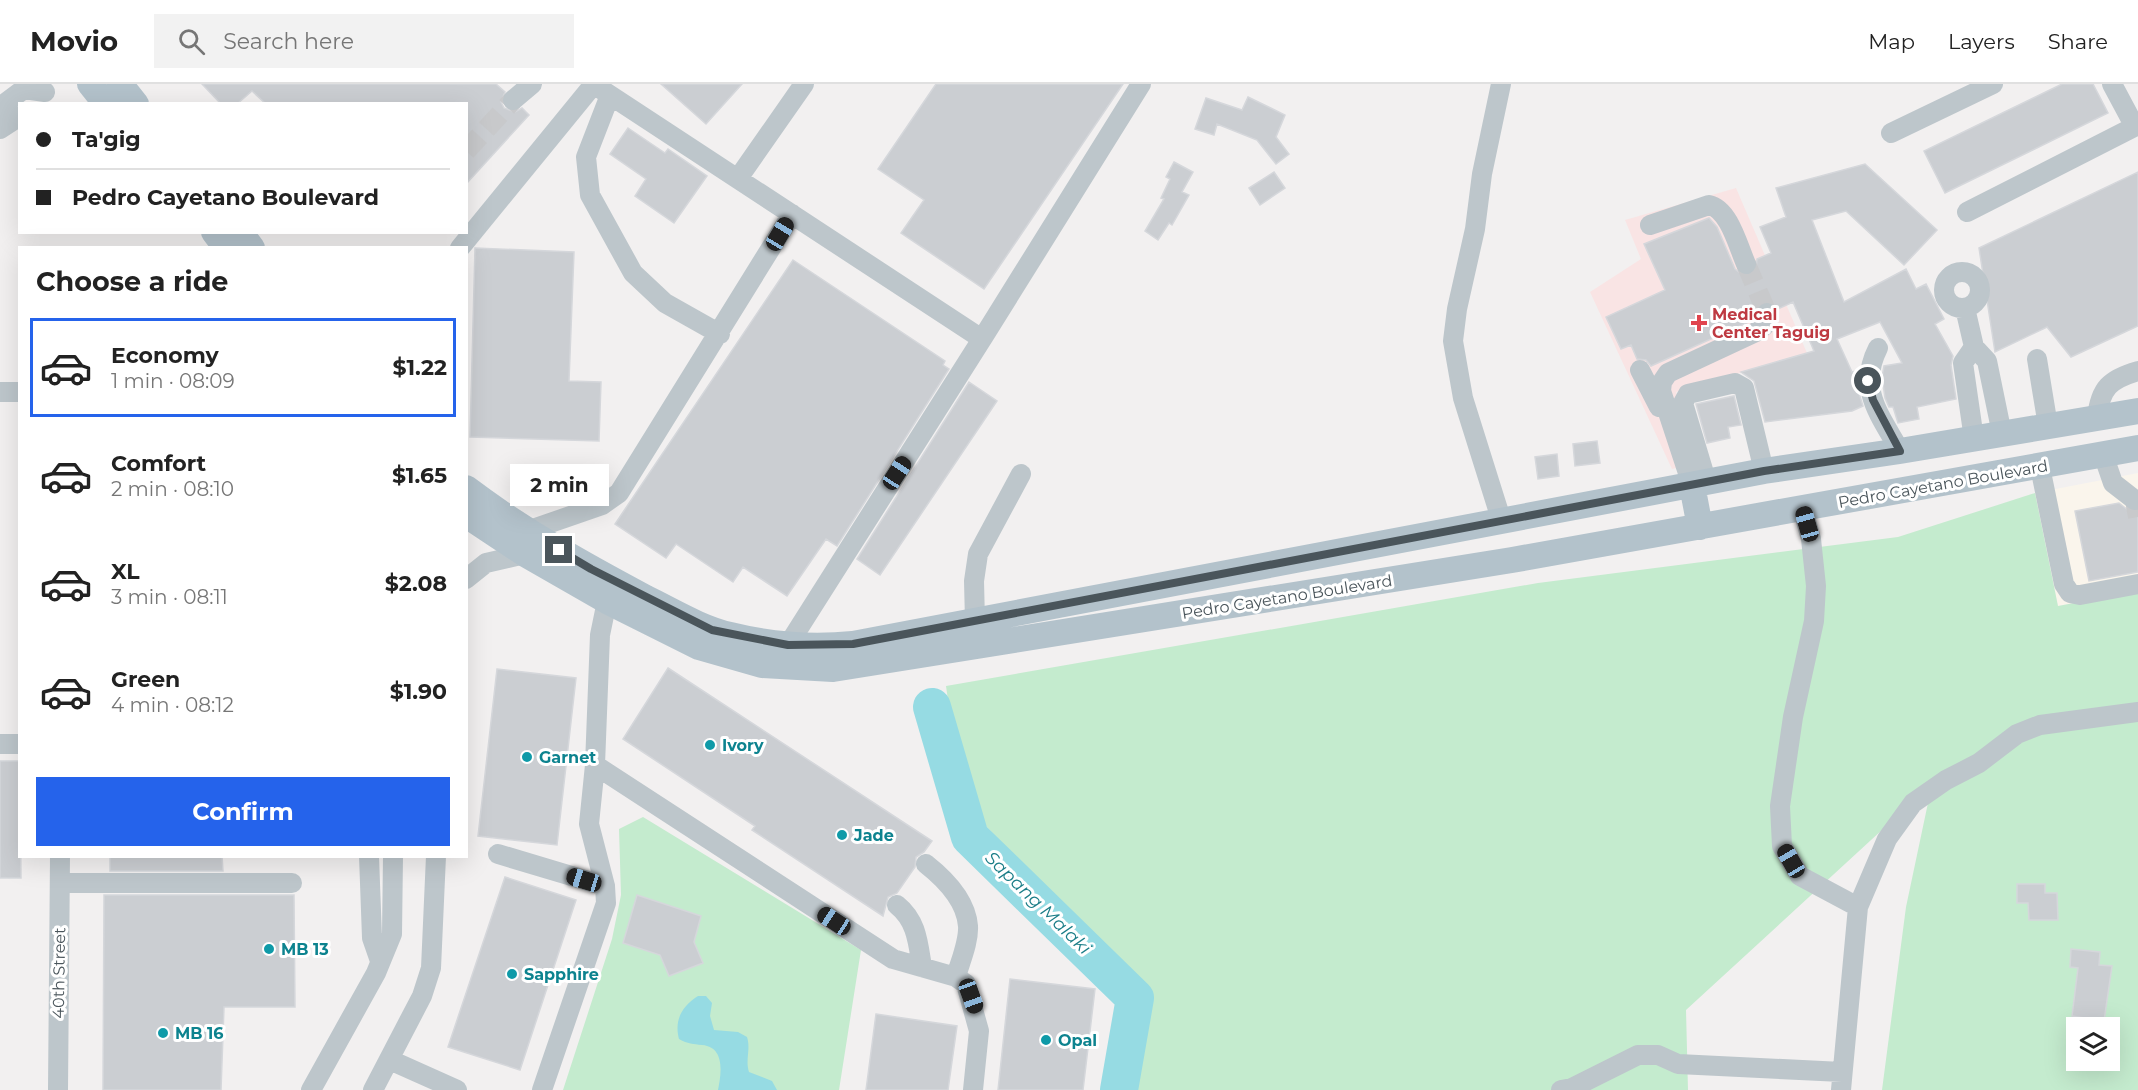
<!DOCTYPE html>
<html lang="en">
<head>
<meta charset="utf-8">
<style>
	:root { --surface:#fff; --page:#f2f2f2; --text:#222; --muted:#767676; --line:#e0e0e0; --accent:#2563eb }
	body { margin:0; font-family:Montserrat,sans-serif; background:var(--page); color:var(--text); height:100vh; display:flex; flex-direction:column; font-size:22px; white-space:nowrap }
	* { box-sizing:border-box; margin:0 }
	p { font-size:20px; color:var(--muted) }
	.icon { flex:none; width:33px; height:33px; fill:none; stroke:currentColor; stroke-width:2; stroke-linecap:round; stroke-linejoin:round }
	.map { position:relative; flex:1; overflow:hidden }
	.details { position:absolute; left:18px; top:162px; width:450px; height:612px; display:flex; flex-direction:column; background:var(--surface); border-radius:0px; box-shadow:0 6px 24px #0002 }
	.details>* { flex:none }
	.guide { position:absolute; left:18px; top:18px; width:450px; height:132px; border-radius:0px; box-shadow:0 6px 24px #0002; display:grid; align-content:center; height:132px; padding:0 18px; background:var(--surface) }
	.controls { position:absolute; left:2066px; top:933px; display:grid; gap:12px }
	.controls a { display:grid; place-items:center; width:54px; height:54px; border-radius:0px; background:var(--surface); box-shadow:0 6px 24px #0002; font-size:30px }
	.end { position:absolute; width:27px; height:27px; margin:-14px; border:8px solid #4a555b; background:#fff; box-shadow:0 0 0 3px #fff }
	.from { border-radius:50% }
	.bubble { position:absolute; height:42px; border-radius:0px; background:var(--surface); box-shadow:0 6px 24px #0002; font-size:20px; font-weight:700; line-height:42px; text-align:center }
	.car { position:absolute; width:18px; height:36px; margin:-18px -9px; border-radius:8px; box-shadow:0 0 4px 2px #0007; background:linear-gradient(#222 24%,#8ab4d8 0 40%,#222 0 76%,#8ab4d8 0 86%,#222 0) }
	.guide b { display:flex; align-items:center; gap:21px; height:57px; font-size:22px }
	.guide b+b { border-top:2px solid var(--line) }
	.guide i { width:15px; height:15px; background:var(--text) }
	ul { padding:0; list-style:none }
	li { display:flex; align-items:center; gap:18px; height:99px; margin:0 12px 9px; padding:0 6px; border:3px solid transparent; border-radius:0px }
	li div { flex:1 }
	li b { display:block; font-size:22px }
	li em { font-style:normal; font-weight:700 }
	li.current { border-color:var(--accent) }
	li>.icon { width:54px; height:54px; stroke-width:1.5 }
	h2 { padding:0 18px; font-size:27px; line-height:72px }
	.primary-button { display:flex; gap:12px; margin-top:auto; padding:12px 18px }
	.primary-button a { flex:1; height:69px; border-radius:0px; background:var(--accent); color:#fff; font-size:24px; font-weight:700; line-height:69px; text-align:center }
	header { display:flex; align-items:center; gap:36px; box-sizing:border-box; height:84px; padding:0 30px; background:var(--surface); border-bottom:2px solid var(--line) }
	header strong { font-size:28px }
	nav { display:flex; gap:33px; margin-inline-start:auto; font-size:21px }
	.search { width:420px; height:54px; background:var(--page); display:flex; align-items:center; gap:15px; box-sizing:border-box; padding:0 21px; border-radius:0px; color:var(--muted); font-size:22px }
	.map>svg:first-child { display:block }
</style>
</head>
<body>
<header>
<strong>Movio</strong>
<div class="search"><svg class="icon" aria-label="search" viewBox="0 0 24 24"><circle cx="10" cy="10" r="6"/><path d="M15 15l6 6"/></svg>Search here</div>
<nav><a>Map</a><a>Layers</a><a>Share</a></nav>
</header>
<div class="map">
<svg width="2138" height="1006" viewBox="0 0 2138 1006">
	<rect width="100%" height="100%" fill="#f2f0f0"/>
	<path fill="#faf5ec" d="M 2138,389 L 2138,507 L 2058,522 L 2035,409 Z"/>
	<path fill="#f9e4e4" d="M 1736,104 L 1807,269 L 1676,308 L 1698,379 L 1672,385 L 1590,208 L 1641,175 L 1625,136 Z"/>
	<path fill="#c4ebce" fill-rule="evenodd" d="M 2035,409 L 2058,522 L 2138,507 L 2138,1006 L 1882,1006 L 1906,823 L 1932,700 L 1686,926 L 1688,1006 L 1133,1006 L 1147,908 L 976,732 L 957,680 L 946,602 L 1538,499 L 1898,453 ZM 2076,944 L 2109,944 L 2109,976 L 2076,976 Z
		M 643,733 L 861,866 L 839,1006 L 563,1006 L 612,855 L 621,811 L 619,745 Z"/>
	<path fill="#96dbe3" d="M 698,912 L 706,912 L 712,919 L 710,932 L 714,946 L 738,948 L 747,953 C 751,965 745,976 749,988 L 772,997 L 777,1006 L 718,1006 C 721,991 726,963 702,961 C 693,960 688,960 679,955 C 674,936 682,922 698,912 Z"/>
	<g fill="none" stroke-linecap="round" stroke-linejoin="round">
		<path stroke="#96dbe3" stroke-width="38" d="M 932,623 L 970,753 L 1135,914 L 1119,1006"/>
	</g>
	<path fill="#cbced2" stroke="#d5d7db" stroke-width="1.5" d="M 202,0 L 496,0 L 505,8 L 501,18 L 504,24 L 515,28 L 522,24 L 529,31 L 466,100 L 466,20 L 266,20 L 252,7 L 237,20 L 221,20 Z
		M 661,0 L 742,0 L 706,40 Z
		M 936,0 L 1123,0 L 984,205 L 901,149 L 924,116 L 878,85 Z
		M 2062,0 L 2093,0 L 2108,29 L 1945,109 L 1924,67 Z
		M 1248,13 L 1285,31 L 1276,53 L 1289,70 L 1276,80 L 1257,56 L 1217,40 L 1214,51 L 1195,45 L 1206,14 L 1242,26 Z
		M 628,44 L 665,69 L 668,65 L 707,92 L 674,139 L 635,112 L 646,95 L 610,70 Z
		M 1174,78 L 1193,88 L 1182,108 L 1189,111 L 1172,141 L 1169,139 L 1158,156 L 1145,147 L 1164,115 L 1161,114 L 1170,95 L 1166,93 Z
		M 1865,80 L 1937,146 L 1904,181 L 1846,127 L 1812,136 L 1844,218 L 1906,185 L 1916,205 L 1926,200 L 1944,235 L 1935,240 L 1953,272 L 1951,281 L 1956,315 L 1917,323 L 1919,335 L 1898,339 L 1893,323 L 1889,323 L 1885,314 L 1882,293 L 1884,282 L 1902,279 L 1880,238 L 1837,255 L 1852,288 L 1859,286 L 1858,306 L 1863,322 L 1852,327 L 1765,338 L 1754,297 L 1741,288 L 1814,267 L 1793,218 L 1778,225 L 1770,217 L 1762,218 L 1757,222 L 1751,237 L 1651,282 L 1646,276 L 1637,275 L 1631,261 L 1621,265 L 1606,233 L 1665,206 L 1644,160 L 1709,134 L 1717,143 L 1735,185 L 1744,192 L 1750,191 L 1756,187 L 1757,175 L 1771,169 L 1760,143 L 1786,133 L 1776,104 Z
		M 1274,88 L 1285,104 L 1260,121 L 1249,104 Z
		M 2138,88 L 2138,242 L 2071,273 L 2047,243 L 1995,268 L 1979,164 Z
		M 475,164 L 574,168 L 569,297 L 601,298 L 599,357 L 470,353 Z
		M 793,176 L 945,277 L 943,281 L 949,285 L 837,462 L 826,455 L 787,512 L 743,483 L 733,498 L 676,460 L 666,474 L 615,440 Z
		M 969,298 L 997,317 L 880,491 L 857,475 Z
		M 1734,312 L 1741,341 L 1728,343 L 1730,354 L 1707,359 L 1696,320 Z
		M 1597,357 L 1600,379 L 1575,382 L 1573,360 Z
		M 1557,370 L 1559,392 L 1538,395 L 1535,373 Z
		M 2119,419 L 2128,426 L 2138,427 L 2138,488 L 2089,497 L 2075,427 Z
		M 668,584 L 932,757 L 924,768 L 916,773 L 915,783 L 897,809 L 888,813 L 883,832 L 752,746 L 755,742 L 623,655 Z
		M 497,585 L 576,594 L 557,761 L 478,752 Z
		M 0,677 L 20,677 L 21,794 L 0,794 Z
		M 110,772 L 222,772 L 223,787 L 110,787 Z
		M 505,793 L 576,816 L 520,986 L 448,963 Z
		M 2017,800 L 2045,800 L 2045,809 L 2057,809 L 2058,836 L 2029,836 L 2028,819 L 2017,819 Z
		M 104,811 L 294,811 L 295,923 L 224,923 L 221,1006 L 103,1006 Z
		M 637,811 L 701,832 L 694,858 L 703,879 L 669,892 L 660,871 L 623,859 Z
		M 2071,865 L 2100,868 L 2099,881 L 2112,882 L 2104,937 L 2072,932 L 2078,884 L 2070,883 Z
		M 1010,895 L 1095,905 L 1083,1006 L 998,1006 Z
		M 876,930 L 957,942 L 948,1006 L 866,1006 Z"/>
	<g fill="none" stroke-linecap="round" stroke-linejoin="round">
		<path stroke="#c8c9cb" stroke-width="20" stroke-dasharray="20 10" stroke-linecap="butt" d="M 466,67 L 513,16
			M 1746,180 L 1767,229
			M 2135,416 L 2138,433"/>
		<path stroke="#bdc6cb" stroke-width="20" d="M 593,0 L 982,255 L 788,561
			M 1501,0 L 1482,90 L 1475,145 L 1457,225 L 1453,257 L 1463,314 L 1501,435
			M 2112,0 L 2135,43
			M 610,11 L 586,73 L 590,111 L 633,189 L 665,219 L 720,250
			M 513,16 L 532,0
			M 0,23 L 24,5 L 45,8
			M 0,45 L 20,32
			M 1891,49 L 1993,0
			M 739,93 L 804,0
			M 1967,128 L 2138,41
			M 1650,141 L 1709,121 C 1729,125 1738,162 1746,180
			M 460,164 L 594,0
			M1944 206a18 18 0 1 1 36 0a18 18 0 1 1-36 0Z
			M 1965,224 L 1974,263 L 1987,277 L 2002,350
			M 982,255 L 1141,0
			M 1878,264 C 1857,305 1880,331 1900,367
			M 2037,275 L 2048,342
			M 1640,286 L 1659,323
			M 0,308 L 20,308
			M 2097,334 C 2100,304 2110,295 2138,287
			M 1974,355 L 1963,279 L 1974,263
			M 2103,370 L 2113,399 L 2135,416
			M 2040,383 L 2064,500 L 2070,509 L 2080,511 L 2138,500
			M 1707,399 L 1683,319 L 1688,310 L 1735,299 L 1744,304 L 1764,387
			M 1692,401 L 1661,307 L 1662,298 L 1668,289 L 1756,248 L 1765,241 L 1767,229
			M 1803,426 L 1811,455 L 1816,502 L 1814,537 L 1793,633 L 1780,722 L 1782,762 L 1800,792 L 1858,823 L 1841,1006
			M 527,447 L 602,421 L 619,409 L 792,130
			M 466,495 L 486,479 L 525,470
			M 975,537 L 974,497 L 978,470 L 1021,390
			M 0,660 L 20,660
			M 595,681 L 893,875 L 956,893 L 966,900 L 979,947 L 973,1006
			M 498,770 L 605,802
			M 369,772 L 372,854 L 380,877
			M 926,780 C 945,795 966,816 968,842 C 969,858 960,878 956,893
			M 60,799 L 292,799
			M 897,821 C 917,837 918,859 922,883
			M 1858,823 L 1887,755 L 1913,719 L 1946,696 L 1979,679 L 2017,650 L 2040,641 L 2138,628
			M 390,976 L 457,1006
			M 58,1006 L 60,772
			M 311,1006 L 376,889 L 392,850 L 393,772
			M 373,1006 L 422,912 L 431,884 L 436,772
			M 542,1006 L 606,819 L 605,802 L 589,740 L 595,681 L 600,551 L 607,517
			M 1561,1006 L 1572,1004 L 1638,971 L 1658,971 L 1678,980 L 1842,988"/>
		<path stroke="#b3c2cb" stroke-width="26" d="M 90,0 L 106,20
			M 120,0 L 136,20
			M 214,148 L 226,164
			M 240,148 L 252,164
			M 1692,401 L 1700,443
			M 466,404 C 523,447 584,481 646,514 C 673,527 700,544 730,551 C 770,561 811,564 853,560 L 1764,387 L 1900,367 L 2138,327
			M 466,431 L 525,470 L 607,517 L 699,563 L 762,581 L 833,585 L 1512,476 L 2138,364"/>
	</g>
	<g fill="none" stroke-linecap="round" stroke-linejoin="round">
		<path stroke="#4a555b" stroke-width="8" d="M 559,466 L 591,485 L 712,546 L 788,561 L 853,560 L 1764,387 L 1900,367 L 1873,316 L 1868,297"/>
	</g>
	<path fill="#e0444e" stroke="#fff" stroke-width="2" d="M1696 230h6v6h6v6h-6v6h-6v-6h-6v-6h6z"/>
	<g fill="#0f9aa8" stroke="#fff" stroke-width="2">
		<circle cx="710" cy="661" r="6"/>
		<circle cx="527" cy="673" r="6"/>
		<circle cx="842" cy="751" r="6"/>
		<circle cx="269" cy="865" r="6"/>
		<circle cx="512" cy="890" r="6"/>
		<circle cx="163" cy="949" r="6"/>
		<circle cx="1046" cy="956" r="6"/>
	</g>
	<g text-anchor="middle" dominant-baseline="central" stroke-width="6" stroke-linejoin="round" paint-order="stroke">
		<g font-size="16" font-weight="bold" fill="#be3a42" stroke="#fff" text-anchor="start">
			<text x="1712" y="230">Medical<tspan x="1712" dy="18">Center Taguig</tspan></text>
		</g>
		<g font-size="16" fill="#4a555b" stroke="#fff">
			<text transform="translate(1943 400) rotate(-10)">Pedro Cayetano Boulevard</text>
			<text transform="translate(1287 513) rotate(-9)">Pedro Cayetano Boulevard</text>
			<text transform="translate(59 889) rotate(-89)">40th Street</text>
		</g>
		<g font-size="16" font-weight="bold" fill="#0d838f" stroke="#fff" text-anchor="start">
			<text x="722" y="661">Ivory</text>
			<text x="539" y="673">Garnet</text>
			<text x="854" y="751">Jade</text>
			<text x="281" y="865">MB 13</text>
			<text x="524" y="890">Sapphire</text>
			<text x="175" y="949">MB 16</text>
			<text x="1058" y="956">Opal</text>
		</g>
		<g font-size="18" font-style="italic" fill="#1a7d87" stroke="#fff">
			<text transform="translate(1038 819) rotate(44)">Sapang Malaki</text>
		</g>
	</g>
</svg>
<div class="controls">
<a><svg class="icon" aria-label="layers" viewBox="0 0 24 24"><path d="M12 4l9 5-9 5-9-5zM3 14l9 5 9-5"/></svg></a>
</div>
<i class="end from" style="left:1868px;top:297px"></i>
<i class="end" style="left:559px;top:466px"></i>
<div class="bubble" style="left:510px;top:380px;width:99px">2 min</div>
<i class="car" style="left:780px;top:150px;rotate:31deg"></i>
<i class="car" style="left:897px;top:389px;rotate:33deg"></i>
<i class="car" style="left:1807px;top:440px;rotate:344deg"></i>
<i class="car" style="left:1791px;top:777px;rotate:330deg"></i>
<i class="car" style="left:584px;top:796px;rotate:287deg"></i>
<i class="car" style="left:834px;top:837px;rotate:303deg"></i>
<i class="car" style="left:971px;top:912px;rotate:160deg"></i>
<div class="guide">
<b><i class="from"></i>Ta'gig</b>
<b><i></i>Pedro Cayetano Boulevard</b>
</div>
<section class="details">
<h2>Choose a ride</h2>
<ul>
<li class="current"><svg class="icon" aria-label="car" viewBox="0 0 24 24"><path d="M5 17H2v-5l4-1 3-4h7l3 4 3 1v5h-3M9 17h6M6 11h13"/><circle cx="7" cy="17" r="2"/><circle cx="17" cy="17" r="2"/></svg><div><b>Economy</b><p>1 min · 08:09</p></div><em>$1.22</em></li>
<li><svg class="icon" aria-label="car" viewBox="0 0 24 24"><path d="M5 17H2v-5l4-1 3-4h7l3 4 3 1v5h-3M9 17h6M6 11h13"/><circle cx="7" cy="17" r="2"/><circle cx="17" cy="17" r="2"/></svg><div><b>Comfort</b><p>2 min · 08:10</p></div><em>$1.65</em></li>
<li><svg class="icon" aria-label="car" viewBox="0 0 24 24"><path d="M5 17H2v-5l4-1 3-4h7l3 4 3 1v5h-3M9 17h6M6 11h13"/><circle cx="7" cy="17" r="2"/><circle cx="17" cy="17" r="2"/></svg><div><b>XL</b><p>3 min · 08:11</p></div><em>$2.08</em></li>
<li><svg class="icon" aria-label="car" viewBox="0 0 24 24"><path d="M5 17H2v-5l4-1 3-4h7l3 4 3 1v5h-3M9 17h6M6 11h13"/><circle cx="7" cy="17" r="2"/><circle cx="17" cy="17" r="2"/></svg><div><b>Green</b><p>4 min · 08:12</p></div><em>$1.90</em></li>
</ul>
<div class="primary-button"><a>Confirm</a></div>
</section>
</div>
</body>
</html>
